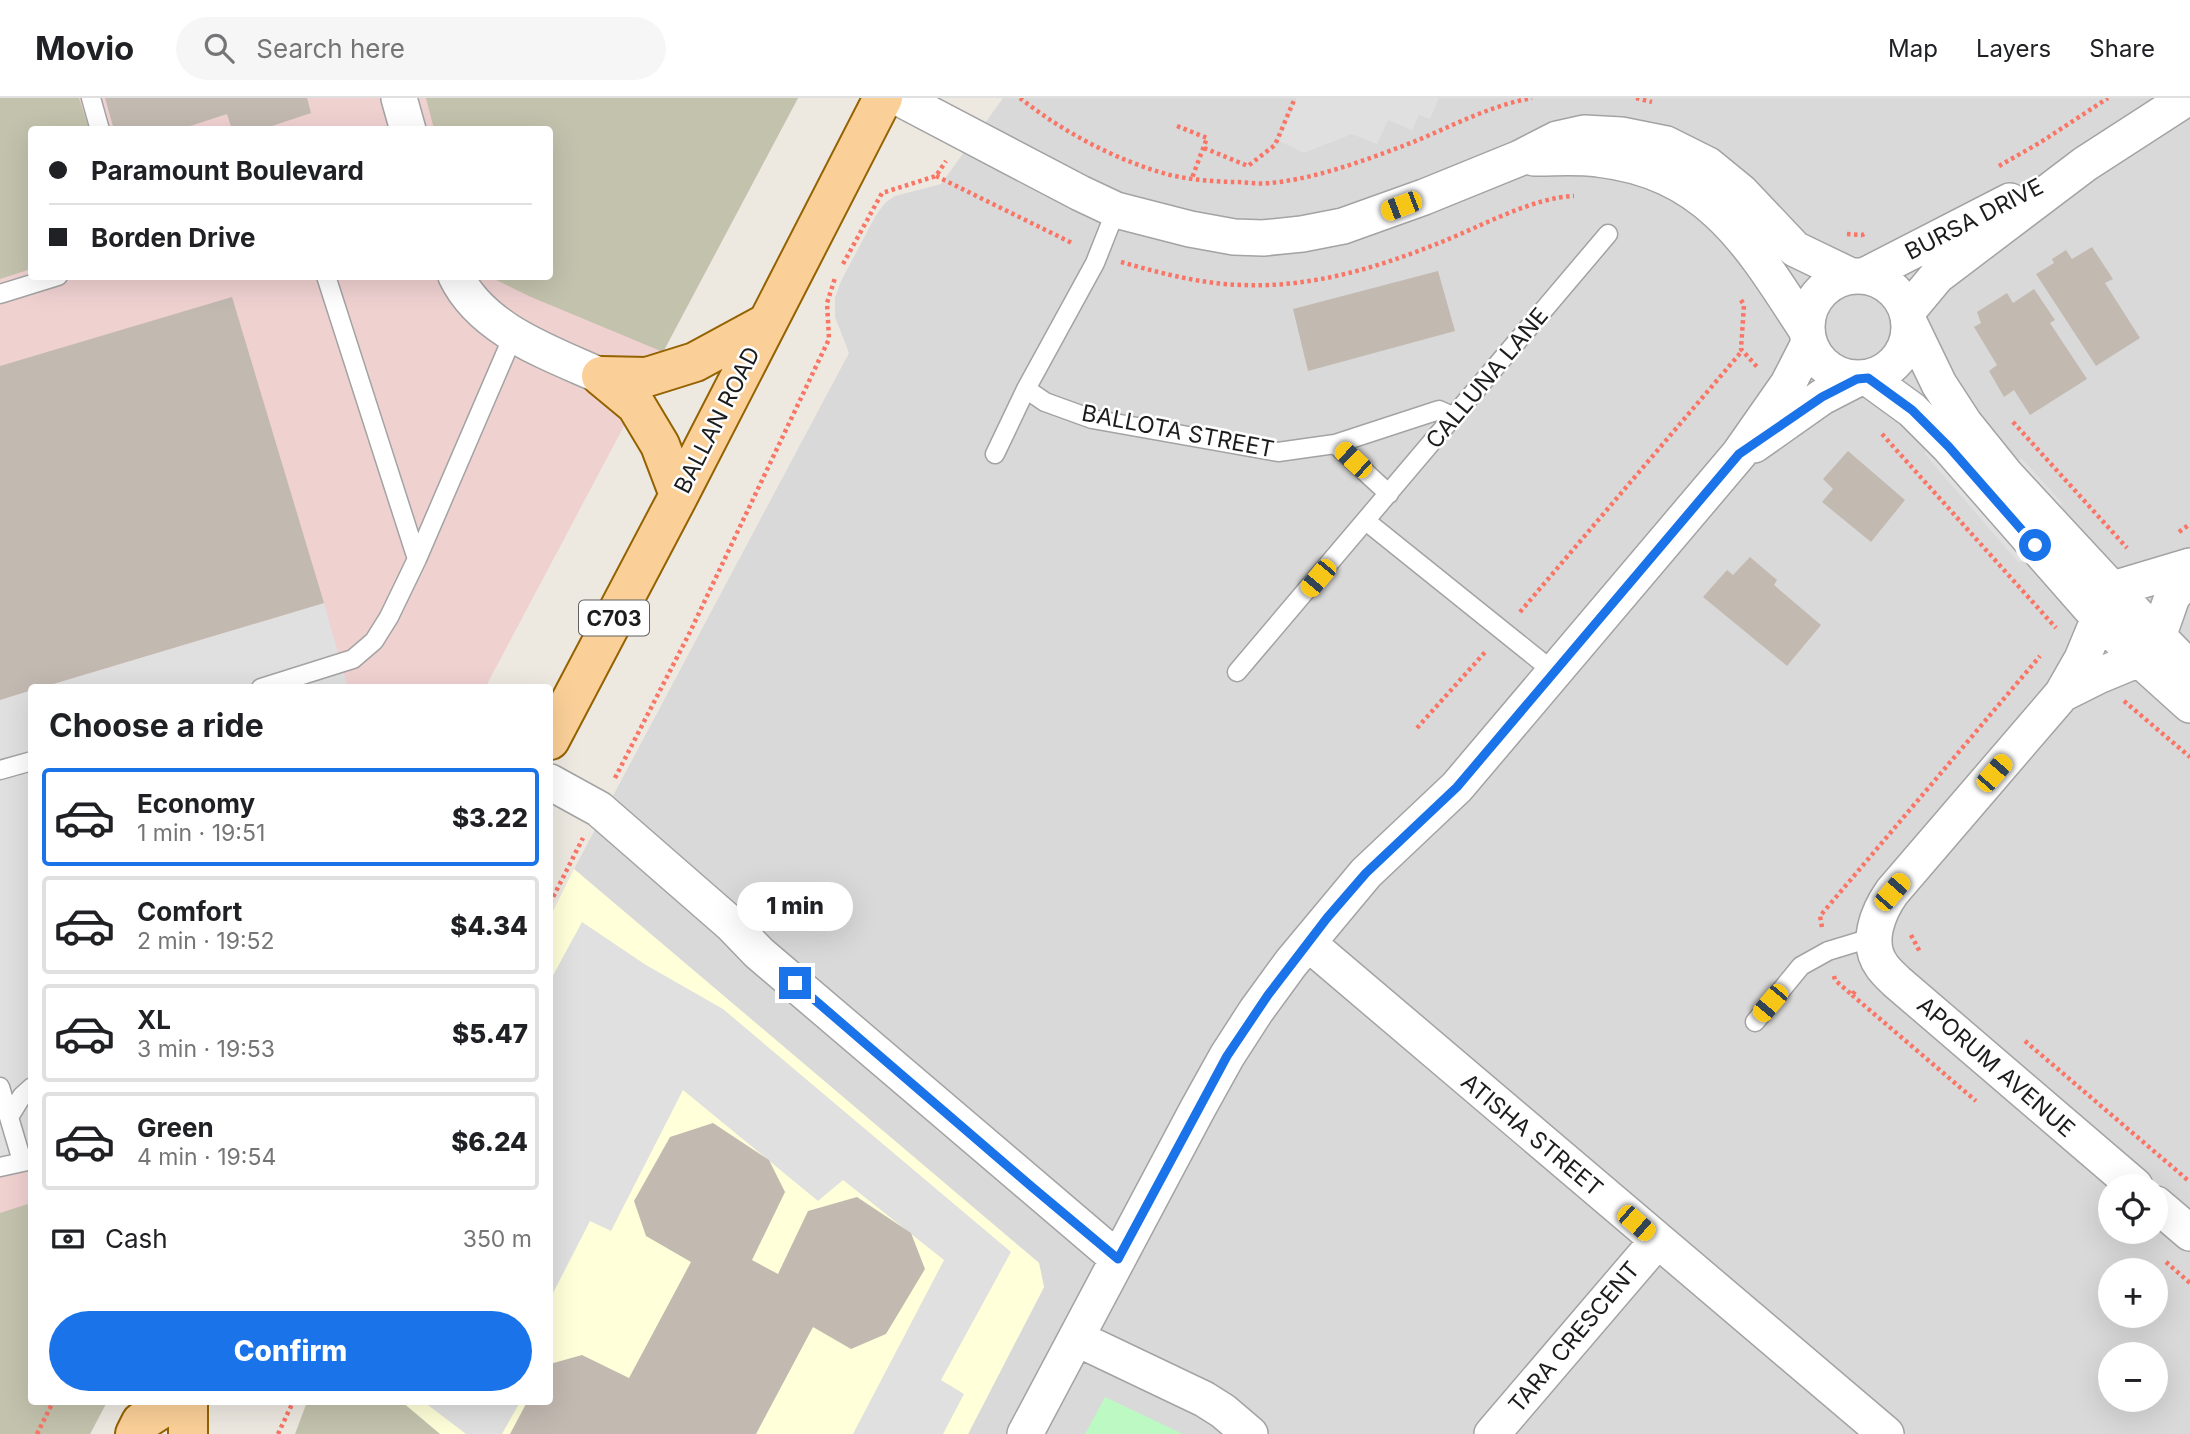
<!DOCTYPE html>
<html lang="en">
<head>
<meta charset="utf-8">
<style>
	:root { --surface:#fff; --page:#f6f6f6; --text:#202124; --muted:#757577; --line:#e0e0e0; --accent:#1a73e8 }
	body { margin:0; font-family:Inter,sans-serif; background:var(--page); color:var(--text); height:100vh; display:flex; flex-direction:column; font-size:26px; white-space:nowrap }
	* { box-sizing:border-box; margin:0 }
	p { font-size:23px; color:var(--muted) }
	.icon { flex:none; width:38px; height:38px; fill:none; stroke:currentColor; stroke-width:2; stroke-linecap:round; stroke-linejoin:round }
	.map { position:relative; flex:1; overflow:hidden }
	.details { position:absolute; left:28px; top:586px; width:525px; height:721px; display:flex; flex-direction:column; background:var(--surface); border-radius:7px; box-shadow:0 7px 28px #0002 }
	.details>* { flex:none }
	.guide { position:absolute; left:28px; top:28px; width:525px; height:154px; border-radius:7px; box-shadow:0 7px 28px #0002; display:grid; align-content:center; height:154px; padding:0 21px; background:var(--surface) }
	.buttons { position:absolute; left:2098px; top:1076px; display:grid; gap:14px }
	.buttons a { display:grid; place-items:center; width:70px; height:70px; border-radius:50%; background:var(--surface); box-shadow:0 7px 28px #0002; font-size:35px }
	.end { position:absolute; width:32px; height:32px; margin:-16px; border:9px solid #1a73e8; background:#fff; box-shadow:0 0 0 4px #fff }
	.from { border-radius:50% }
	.bubble { position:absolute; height:49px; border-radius:24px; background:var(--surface); box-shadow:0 7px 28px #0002; font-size:23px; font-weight:800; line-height:49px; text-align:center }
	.car { position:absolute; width:21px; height:42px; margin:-21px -10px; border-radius:9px; box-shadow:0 0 5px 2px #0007; background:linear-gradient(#f5c518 24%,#345 0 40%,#f5c518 0 76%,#345 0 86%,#f5c518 0) }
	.guide b { display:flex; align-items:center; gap:24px; height:66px; font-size:26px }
	.guide b+b { border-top:2px solid var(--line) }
	.guide i { width:18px; height:18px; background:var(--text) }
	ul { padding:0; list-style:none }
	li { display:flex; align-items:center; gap:21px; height:98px; margin:0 14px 10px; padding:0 7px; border:4px solid var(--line); border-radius:7px }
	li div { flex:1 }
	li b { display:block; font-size:26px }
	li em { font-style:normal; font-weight:800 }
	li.current { border-color:var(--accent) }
	li>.icon { width:63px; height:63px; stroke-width:1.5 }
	h2 { padding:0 21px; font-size:32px; line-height:84px }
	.pay { display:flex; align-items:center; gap:18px; height:77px; padding:0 21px; font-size:26px }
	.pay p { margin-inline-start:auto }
	.button { display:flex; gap:14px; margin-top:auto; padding:14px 21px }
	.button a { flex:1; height:80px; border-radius:42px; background:var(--accent); color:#fff; font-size:28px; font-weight:800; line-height:80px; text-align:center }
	header { display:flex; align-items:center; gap:42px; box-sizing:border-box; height:98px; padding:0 35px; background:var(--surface); border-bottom:2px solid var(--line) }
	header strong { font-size:33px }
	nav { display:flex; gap:38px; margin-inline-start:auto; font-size:24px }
	.search { width:490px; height:63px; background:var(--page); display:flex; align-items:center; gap:18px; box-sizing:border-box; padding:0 24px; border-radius:38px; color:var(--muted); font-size:26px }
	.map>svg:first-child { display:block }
</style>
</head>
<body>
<header>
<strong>Movio</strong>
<div class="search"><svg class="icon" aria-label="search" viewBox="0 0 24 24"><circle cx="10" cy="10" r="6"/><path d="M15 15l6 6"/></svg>Search here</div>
<nav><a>Map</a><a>Layers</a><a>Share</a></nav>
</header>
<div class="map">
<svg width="2190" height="1336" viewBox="0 0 2190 1336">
	<rect width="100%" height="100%" fill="#ede9e1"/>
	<path fill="#dad9d9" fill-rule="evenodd" d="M 1003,0 L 2190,0 L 2190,1336 L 968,1336 L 1044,1189 L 1039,1165 L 574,771 L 849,255 L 835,219 L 835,200 L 841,183 L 876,117 L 885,105 L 895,98 L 941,86 ZM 2110,1088 L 2156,1088 L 2156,1134 L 2110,1134 ZM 2110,1172 L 2156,1172 L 2156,1218 L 2110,1218 ZM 2110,1256 L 2156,1256 L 2156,1302 L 2110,1302 Z"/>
	<path fill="#efd1d0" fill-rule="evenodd" d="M 0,0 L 798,0 L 485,590 L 32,590 L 32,1304 L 107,1304 L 90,1336 L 0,1336 ZM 32,32 L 550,32 L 550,178 L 32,178 Z"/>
	<path fill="#ffffd9" d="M 574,771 L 1039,1165 L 1044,1189 L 968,1336 L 440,1336 L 402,1304 L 550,1304 L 550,819 Z"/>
	<path fill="#c2c2ad" d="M 0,0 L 79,0 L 89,31 L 32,32 L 31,171 L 0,181 Z
		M 426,0 L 798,0 L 663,254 L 531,199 L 490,179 L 550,178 L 550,32 L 434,31 Z
		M 31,1105 L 32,1304 L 107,1304 L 90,1336 L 0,1336 L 0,1115 Z
		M 307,1304 L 402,1304 L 440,1336 L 295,1336 Z"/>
	<path fill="#bdf9c2" d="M 1105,1299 L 1183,1336 L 1085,1336 Z"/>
	<path fill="#e0e0e0" d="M 1297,0 L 1439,0 L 1430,21 L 1419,17 L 1412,32 L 1388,22 L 1377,46 L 1352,36 L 1304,55 L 1279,43 Z
		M 1926,338 L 2034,464 L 2018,464 L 1925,356 Z
		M 2021,360 L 2063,406 L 2051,412 L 2012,369 Z
		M 324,505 L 348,590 L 40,590 Z
		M 31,592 L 31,1062 L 0,1069 L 0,602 Z
		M 582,824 L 646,867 L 723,911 L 1011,1154 L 941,1282 L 964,1296 L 943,1336 L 853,1336 L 944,1162 L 843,1082 L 818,1103 L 683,992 L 611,1133 L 590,1123 L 550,1201 L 550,883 Z
		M 424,1304 L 520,1304 L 502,1336 L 466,1336 Z"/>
	<path fill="#c2b9b1" d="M 105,0 L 307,0 L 311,15 L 260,32 L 232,32 L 227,16 L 178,32 L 114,32 Z
		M 2092,149 L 2113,181 L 2105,185 L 2140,240 L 2096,268 L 2036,176 L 2054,165 L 2052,161 L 2066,152 L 2072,161 Z
		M 1438,173 L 1455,233 L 1308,273 L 1293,211 Z
		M 2034,191 L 2055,222 L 2050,225 L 2087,281 L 2030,317 L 2014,292 L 2004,299 L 1989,273 L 1997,267 L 1974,229 L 1981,225 L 1977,214 L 2007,195 L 2013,205 Z
		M 232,199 L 324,505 L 40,590 L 32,590 L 32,592 L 0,602 L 0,268 Z
		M 1848,353 L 1905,402 L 1871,444 L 1822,404 L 1833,391 L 1823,381 Z
		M 1750,459 L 1777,482 L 1774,487 L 1821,527 L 1787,568 L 1703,499 L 1727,472 L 1733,477 Z
		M 713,1025 L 769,1062 L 785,1094 L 752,1162 L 778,1176 L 808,1113 L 857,1099 L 911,1135 L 925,1171 L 886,1236 L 851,1251 L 813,1229 L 756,1336 L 510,1336 L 527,1304 L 550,1304 L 550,1266 L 582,1257 L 629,1280 L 691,1164 L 646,1138 L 634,1103 L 670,1039 Z"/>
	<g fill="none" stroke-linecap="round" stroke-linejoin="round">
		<defs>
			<path id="service" d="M 91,0 L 100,32
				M 326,178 L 417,461
				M 0,196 L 58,178
				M 1026,291 L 1045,304 L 1092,321 L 1278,354 L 1335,346 L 1439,312 L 1454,319
				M 1335,346 L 1389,396
				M 995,356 L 1026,291 L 1095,165 L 1116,112
				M 1366,423 L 1554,574
				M 1237,574 L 1608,136
				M 261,590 L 353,561 L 374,543 L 389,519 L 417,461 L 513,238
				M 0,672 L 32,663
				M 1755,924 L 1801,868 L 1828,853 L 1874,839
				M 0,989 L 22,1063
				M 9,1019 L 22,998 L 32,989
				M 0,1069 L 32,1062"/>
			<path id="minor" d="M 399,0 L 408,32
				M 899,0 L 1080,95 L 1116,112 L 1190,131 L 1234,139 L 1263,140 L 1302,136 L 1343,128 L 1424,99 L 1520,60 L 1557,41 L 1584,35 L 1621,37 L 1666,46 L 1708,67 L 1741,94 L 1795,151 L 1851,178
				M 1534,60 C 1555,60 1577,58 1598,61 C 1710,74 1751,147 1807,233
				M1807 229a51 51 0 1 1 102 0a51 51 0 1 1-102 0Z
				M 456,178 C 482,232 550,255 601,278
				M 1864,178 L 2010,103
				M 1907,214 L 1937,178 L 2085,66 L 2187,0
				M 1910,226 L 1939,286 L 1965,326 L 2006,377 L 2107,486 L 2190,571
				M 1868,280 L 1912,312 L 1949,349 L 2099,520 L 2139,561 L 2190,607
				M 1754,347 L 1822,299 L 1857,281
				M 2113,491 L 2190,468
				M 2099,520 L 2082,561 L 2062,596 L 1892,794 C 1878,814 1865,845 1882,868 C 1886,874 1892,879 1897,884 L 2135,1088
				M 2158,539 L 2172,499 L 2190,476
				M 2062,596 L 2098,578 L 2139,561
				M 550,684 L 599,711 L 732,827 L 759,855 L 1118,1161
				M 1308,845 L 1886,1336
				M 2156,1106 L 2190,1135
				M 1076,1240 L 1204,1301 L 1223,1313 L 1250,1336
				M 1025,1336 L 1197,1012 L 1227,958 L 1256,913 L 1291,865 L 1366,775 L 1457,689 L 1739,356 L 1788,286 L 1809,245
				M 1492,1336 L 1657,1143"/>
			<path id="primary" d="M 601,278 L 647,279 L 695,264 L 765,226
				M 601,278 L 636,307 L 660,347 L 679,397
				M 550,642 L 679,397 L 883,0
				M 135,1336 L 141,1324 L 172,1304
				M 188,1336 L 188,1304"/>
		</defs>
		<use href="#service" stroke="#a3a3a3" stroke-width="21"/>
		<use href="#minor" stroke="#a3a3a3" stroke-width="38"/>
		<use href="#primary" stroke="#946200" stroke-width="42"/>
		<path stroke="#f97566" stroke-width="4.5" stroke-dasharray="3.5 3.5" stroke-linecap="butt" d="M 1020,0 C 1063,34 1117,63 1170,77 C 1193,82 1216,84 1239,84 C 1249,85 1260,86 1271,85 C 1317,80 1360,64 1403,48 C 1445,32 1487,8 1532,0
			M 1636,0 L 1652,4
			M 1177,28 L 1207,40 L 1192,80
			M 1204,50 L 1248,68 L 1275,47 L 1295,0
			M 1999,68 L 2041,44 L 2108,0
			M 936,78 L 1074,146
			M 1847,136 L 1862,137 L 1866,135
			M 1121,164 C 1160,175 1201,186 1242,187 C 1312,190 1380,169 1444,143 C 1481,128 1535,99 1574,98
			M 843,166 L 882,95 L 936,78 L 946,63
			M 1741,202 L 1744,207 L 1741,251 L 1758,270
			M 2013,324 L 2127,450
			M 1882,336 L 2056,530
			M 2179,434 L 2190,426
			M 1520,514 L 1742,253
			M 2124,603 L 2190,659
			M 1417,630 L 1487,552
			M 615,680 L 690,534 L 829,241 L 827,205 L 835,180
			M 550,805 L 583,740
			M 1822,829 L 1820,818 L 2040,558
			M 1911,837 L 1920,854
			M 1834,878 L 1835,882 L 1852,897 L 1857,891
			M 1852,897 L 1976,1003
			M 2025,943 L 2190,1084
			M 2166,1164 L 2190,1185
			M 37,1336 L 53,1304
			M 278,1336 L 293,1304"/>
		<use href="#service" stroke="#fff" stroke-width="18"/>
		<use href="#minor" stroke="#fff" stroke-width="35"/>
		<use href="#primary" stroke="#fbd098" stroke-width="38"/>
	</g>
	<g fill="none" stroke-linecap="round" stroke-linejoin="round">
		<path stroke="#1a73e8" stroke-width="9" d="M 795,885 L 1032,1089 L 1118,1161 L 1227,958 L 1268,897 L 1327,820 L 1366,775 L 1457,689 L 1739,356 L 1822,299 L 1857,281 L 1868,280 L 1912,312 L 1949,349 L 2035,447"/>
	</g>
	<g text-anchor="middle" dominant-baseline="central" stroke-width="5" stroke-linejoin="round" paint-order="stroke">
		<rect fill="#fff" stroke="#606060" stroke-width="2" x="579" y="502.5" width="70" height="35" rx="5"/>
		<g font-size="21" font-weight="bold" fill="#1c1c1c">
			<text x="614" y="520">C703</text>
		</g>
		<g font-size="23" fill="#1c1c1c" stroke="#fff">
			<text transform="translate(1974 121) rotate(-27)">BURSA DRIVE</text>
			<text transform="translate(1487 280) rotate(-50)">CALLUNA LANE</text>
			<text transform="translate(717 322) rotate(-63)">BALLAN ROAD</text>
			<text transform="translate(1178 333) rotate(11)">BALLOTA STREET</text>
			<text transform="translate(1996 969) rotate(41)">APORUM AVENUE</text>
			<text transform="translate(1532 1037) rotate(40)">ATISHA STREET</text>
			<text transform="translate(1574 1239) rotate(-50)">TARA CRESCENT</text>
		</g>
	</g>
</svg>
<div class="buttons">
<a><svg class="icon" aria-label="locate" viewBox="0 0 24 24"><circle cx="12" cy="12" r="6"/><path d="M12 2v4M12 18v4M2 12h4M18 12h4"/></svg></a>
<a>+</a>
<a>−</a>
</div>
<i class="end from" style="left:2035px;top:447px"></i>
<i class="end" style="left:795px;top:885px"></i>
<div class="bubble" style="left:737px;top:784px;width:116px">1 min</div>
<i class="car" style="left:1401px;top:108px;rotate:249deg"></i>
<i class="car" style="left:1353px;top:362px;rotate:313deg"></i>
<i class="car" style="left:1318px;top:480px;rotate:220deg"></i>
<i class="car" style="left:1994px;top:675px;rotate:41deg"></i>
<i class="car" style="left:1892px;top:794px;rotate:41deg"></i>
<i class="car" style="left:1770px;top:905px;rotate:220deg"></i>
<i class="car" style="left:1636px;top:1125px;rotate:131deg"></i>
<div class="guide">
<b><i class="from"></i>Paramount Boulevard</b>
<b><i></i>Borden Drive</b>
</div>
<section class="details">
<h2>Choose a ride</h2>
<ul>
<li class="current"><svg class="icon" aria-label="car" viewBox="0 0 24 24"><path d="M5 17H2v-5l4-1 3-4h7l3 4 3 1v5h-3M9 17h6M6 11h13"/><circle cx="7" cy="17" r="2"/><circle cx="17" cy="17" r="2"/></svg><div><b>Economy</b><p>1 min · 19:51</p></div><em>$3.22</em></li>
<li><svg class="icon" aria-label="car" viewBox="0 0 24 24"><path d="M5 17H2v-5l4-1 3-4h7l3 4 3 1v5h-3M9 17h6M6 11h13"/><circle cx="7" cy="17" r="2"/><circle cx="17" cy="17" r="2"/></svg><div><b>Comfort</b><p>2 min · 19:52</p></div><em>$4.34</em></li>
<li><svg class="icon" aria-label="car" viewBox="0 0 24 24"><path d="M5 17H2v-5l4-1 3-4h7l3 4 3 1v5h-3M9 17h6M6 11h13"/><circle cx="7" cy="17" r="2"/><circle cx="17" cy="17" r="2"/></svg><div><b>XL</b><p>3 min · 19:53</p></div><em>$5.47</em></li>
<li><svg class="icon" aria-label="car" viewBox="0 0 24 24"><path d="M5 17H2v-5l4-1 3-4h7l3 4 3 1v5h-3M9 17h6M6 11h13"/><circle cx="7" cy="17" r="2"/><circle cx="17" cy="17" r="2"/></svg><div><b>Green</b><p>4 min · 19:54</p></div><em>$6.24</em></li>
</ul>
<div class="pay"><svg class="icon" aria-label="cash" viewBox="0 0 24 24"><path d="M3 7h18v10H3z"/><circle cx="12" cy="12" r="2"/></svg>Cash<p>350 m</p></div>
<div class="button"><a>Confirm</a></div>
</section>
</div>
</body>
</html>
